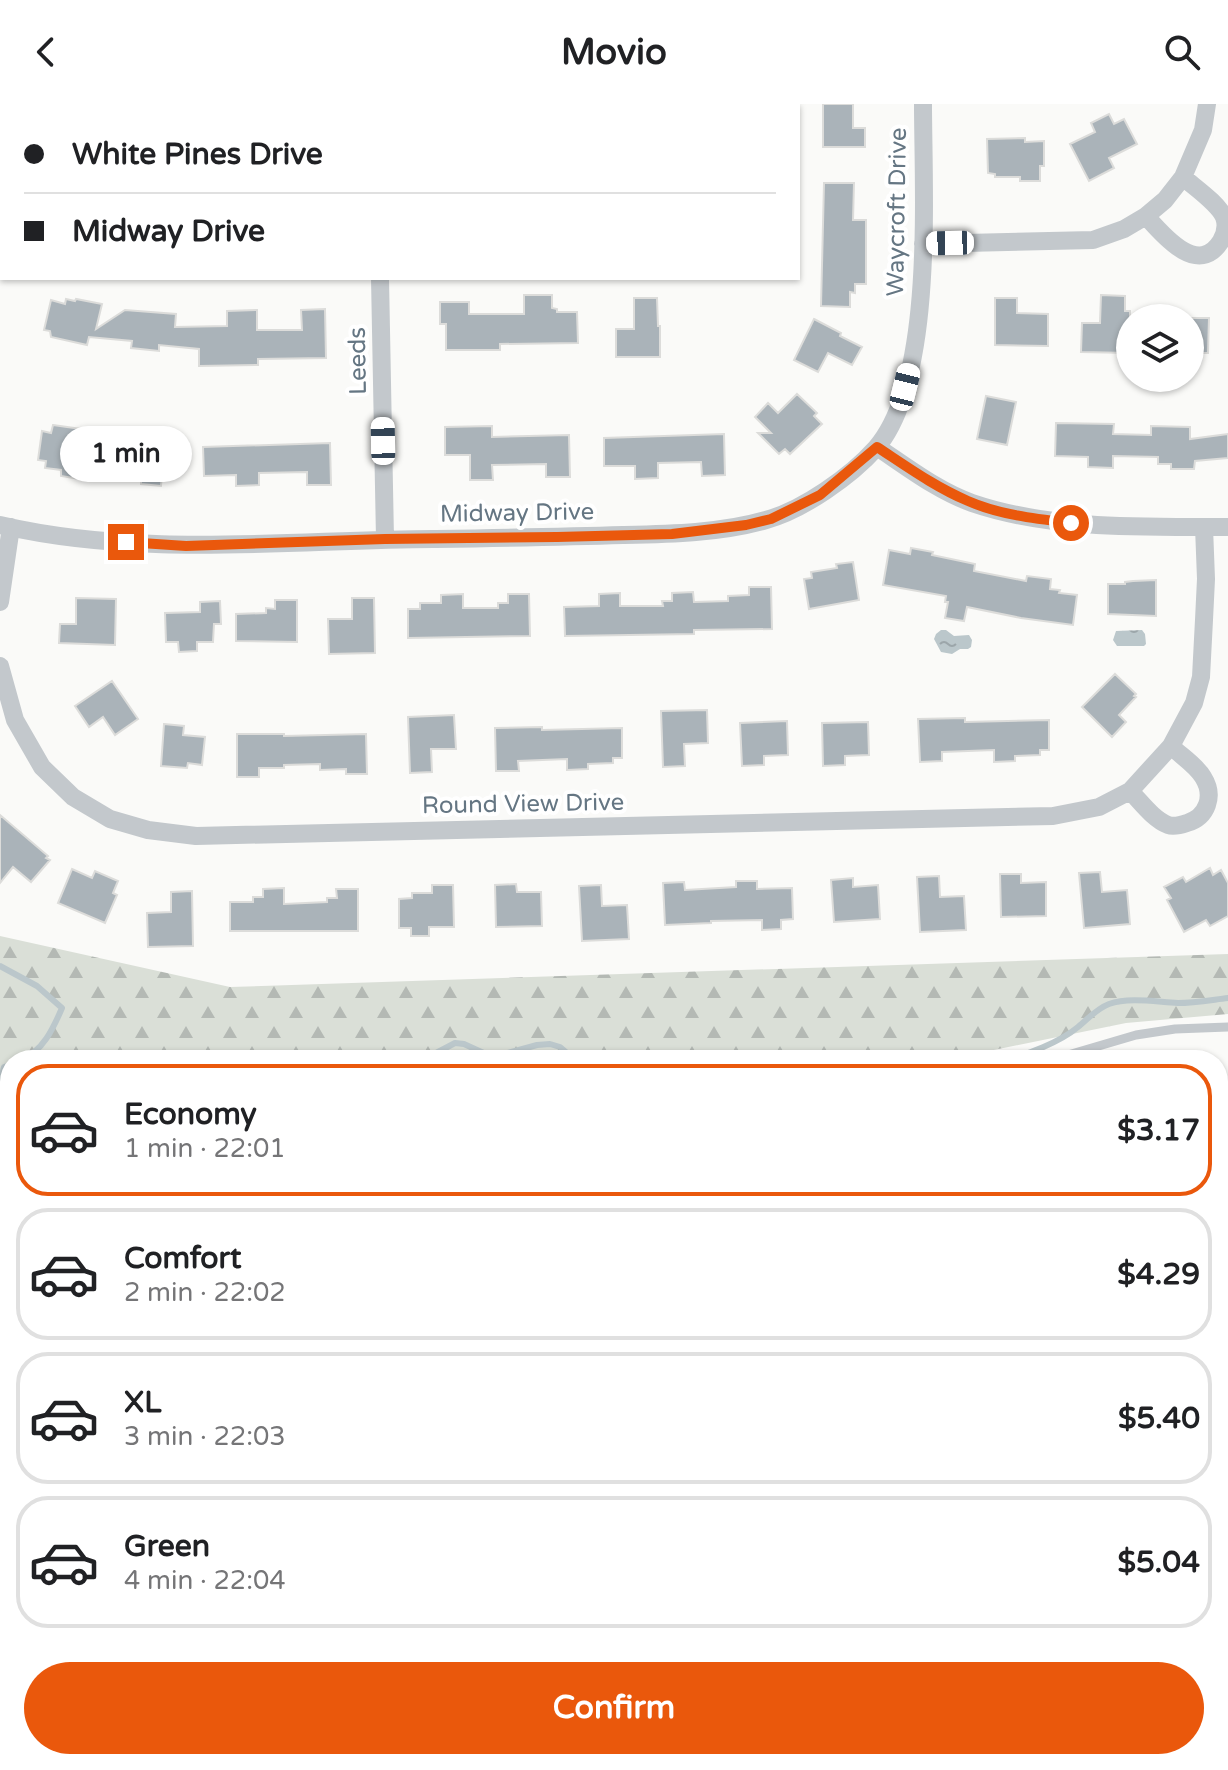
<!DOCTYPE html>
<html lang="en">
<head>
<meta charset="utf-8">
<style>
	:root { --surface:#fff; --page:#f2f2f2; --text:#202124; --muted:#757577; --line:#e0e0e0; --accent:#ea580c }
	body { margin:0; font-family:"Varela Round",sans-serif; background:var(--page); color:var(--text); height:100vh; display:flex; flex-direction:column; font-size:30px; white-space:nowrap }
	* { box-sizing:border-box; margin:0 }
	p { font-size:26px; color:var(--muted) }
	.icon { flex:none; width:44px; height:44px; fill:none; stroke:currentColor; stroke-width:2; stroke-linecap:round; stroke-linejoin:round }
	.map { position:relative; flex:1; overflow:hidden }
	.side { position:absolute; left:0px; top:946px; width:1228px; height:720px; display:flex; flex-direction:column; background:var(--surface); border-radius:32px 32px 0 0; box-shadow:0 2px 6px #0004 }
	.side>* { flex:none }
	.hud { position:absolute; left:0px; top:0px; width:800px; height:176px; box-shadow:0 2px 6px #0004; display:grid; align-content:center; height:176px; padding:0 24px; background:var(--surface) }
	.tools { position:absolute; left:1116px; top:200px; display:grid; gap:16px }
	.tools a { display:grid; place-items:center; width:88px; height:88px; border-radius:50%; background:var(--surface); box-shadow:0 2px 6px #0004; font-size:40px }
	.end { position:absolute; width:36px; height:36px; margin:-18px; border:10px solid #ea580c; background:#fff; box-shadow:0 0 0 4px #fff }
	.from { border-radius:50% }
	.bubble { position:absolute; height:56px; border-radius:28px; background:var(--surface); box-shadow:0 2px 6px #0004; font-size:26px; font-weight:700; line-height:56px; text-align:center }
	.car { position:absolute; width:24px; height:48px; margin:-24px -12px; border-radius:10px; box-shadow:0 0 6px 2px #0007; background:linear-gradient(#fff 24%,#345 0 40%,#fff 0 76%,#345 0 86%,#fff 0) }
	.hud b { display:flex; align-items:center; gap:28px; height:76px; font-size:30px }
	.hud b+b { border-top:2px solid var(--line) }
	.hud i { width:20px; height:20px; background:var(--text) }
	ul { padding:14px 0 0; list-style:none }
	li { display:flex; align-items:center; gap:24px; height:132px; margin:0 16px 12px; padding:0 8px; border:4px solid var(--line); border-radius:32px }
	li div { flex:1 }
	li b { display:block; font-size:30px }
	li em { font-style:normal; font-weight:700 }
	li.on { border-color:var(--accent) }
	li>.icon { width:72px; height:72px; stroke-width:1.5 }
	.action { display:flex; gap:16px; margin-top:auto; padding:16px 24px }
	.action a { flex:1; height:92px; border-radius:48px; background:var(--accent); color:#fff; font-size:32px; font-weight:700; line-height:92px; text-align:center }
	header { display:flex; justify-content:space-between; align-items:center; height:104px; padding:0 24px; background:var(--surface); font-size:36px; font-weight:700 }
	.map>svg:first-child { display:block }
</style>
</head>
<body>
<header><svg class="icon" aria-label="back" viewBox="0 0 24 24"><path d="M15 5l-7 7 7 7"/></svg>Movio<svg class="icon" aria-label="search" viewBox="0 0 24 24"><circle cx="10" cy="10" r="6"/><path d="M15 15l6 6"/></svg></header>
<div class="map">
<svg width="1228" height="1666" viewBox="0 0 1228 1666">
	<defs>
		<pattern id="forest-firs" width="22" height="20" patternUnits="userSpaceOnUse" patternTransform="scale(2)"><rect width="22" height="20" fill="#dadfd7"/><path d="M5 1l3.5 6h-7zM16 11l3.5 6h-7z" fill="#b4b9b4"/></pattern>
		<pattern id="water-ripples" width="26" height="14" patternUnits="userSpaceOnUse" patternTransform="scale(2)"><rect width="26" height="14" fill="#bbc7cb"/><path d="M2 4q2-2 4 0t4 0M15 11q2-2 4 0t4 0" fill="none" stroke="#9ca6aa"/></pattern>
	</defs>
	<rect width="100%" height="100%" fill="#fafaf8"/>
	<path fill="url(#forest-firs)" d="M 0,832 L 230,883 L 1228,850 L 1228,910 L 1126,919 L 945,956 L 10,956 L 10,1569 L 0,1568 Z
		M 1228,1520 L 1228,1666 L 203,1666 L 178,1656 L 1218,1656 L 1218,1521 Z"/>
	<path fill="#dadfd7" d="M 1218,1080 L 1228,1080 L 1228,1429 L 1218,1430 Z"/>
	<path fill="url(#water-ripples)" d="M 941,526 L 946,526 L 954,532 L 969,531 L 972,536 L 971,543 L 968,545 L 960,545 L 952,550 L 941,548 L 934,535 L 936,530 Z
		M 1142,526 L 1145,530 L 1146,540 L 1144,542 L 1117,542 L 1113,536 L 1116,527 Z"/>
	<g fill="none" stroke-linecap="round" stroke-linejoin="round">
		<path stroke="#bbc7cb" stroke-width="6" d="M 0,862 L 37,882 L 62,904 C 53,925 43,947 21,956
			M 410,956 L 416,950 L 436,949 L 455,939 L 464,940 L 488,951 L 500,951 L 537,941 L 550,940 L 560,943 L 575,956
			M 1004,956 C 1027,951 1060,938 1078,923 C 1088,915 1096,905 1109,900 C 1129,893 1156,898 1178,899 C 1194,899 1211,896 1228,894
			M 0,979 L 4,963 L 10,961
			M 0,1001 L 10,1008
			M 0,1040 L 10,1058
			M 0,1179 L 3,1156 L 10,1143
			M 0,1188 L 3,1197 L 0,1201
			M 0,1278 L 1,1283 L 10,1297
			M 1057,1656 L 1063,1666"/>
	</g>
	<path fill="#aab3b9" stroke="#dcdcda" stroke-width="2" d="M 823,0 L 853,0 L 853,24 L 865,24 L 865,43 L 823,43 Z
		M 1109,10 L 1114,20 L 1124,15 L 1137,40 L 1109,54 L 1114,64 L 1089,77 L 1070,40 L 1095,28 L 1091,19 Z
		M 1025,34 L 1025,38 L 1044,37 L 1044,62 L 1040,62 L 1040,77 L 1020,77 L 1020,73 L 995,73 L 995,70 L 988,69 L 987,35 Z
		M 824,79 L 854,79 L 853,116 L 866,116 L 866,180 L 855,180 L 855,189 L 850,188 L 850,203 L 821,202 Z
		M 524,191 L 552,191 L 552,204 L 557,205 L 557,208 L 577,208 L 578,239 L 500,240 L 500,246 L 446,246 L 446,220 L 440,220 L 440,198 L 469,198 L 469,210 L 524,210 Z
		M 1101,191 L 1125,192 L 1125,207 L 1130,207 L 1130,249 L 1081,248 L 1082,219 L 1100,219 Z
		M 634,194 L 657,194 L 658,222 L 660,222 L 660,253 L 616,253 L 616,225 L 634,225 Z
		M 995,194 L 1017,194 L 1017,209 L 1048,210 L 1048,242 L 995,241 Z
		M 66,195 L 75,197 L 76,195 L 102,200 L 96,225 L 125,206 L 176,210 L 175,223 L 227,222 L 227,207 L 257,206 L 257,226 L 302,226 L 301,206 L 325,205 L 326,254 L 258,255 L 258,261 L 199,262 L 199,245 L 159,241 L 159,247 L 131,244 L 132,237 L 89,233 L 87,241 L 51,233 L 50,227 L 44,226 L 51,196 L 65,200 Z
		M 1190,214 L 1209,214 L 1208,249 L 1190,249 Z
		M 814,215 L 841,229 L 840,232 L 862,243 L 852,261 L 828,249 L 818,268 L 794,256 Z
		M 797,290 L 817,309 L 814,312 L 822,320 L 790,350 L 785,345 L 779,350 L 758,329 L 771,329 L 755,313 L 768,299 L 778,309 Z
		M 986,292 L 1016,298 L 1007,341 L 977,335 Z
		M 1056,319 L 1114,320 L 1113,330 L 1151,331 L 1151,322 L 1190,323 L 1190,335 L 1228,330 L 1228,354 L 1195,357 L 1194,365 L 1171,365 L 1171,360 L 1158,360 L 1158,353 L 1113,352 L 1113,364 L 1088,363 L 1088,353 L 1055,352 Z
		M 53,321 L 117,330 L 117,324 L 167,327 L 165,356 L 163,357 L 161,382 L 141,380 L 142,359 L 93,358 L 92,364 L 88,363 L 86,376 L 61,372 L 61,366 L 45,364 L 46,357 L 38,356 L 42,327 L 51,329 Z
		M 492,322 L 492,333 L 569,331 L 570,373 L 546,373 L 546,360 L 492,361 L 493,376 L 470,376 L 470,351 L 445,351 L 445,323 Z
		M 724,330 L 725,371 L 702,372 L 701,358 L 658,359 L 658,374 L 635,375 L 635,362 L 604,362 L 604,334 Z
		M 330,339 L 331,381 L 307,381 L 307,368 L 259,369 L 259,381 L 236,382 L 236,371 L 204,372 L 203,343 Z
		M 911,444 L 933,448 L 932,451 L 975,460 L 974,467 L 1026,477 L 1027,472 L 1051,475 L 1050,485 L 1060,486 L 1059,489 L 1077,491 L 1073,521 L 1021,514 L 967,503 L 964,517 L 945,514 L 948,498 L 945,498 L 946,492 L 883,481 L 889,446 L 910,450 Z
		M 853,458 L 859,496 L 809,505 L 804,475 L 812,474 L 811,468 L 837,464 L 836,460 Z
		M 1156,476 L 1156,512 L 1108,510 L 1108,480 L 1125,480 L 1125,478 L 1133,477 Z
		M 749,483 L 771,483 L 772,525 L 694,526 L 694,530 L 565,532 L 564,503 L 599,502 L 599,490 L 620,489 L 620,502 L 663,502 L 662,497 L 672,497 L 672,489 L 693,488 L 694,498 L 728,497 L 728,492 L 749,491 Z
		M 463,490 L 463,504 L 498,504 L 498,499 L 508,499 L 508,490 L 529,490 L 530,532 L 408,534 L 408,505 L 420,505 L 420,499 L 441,499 L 441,491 Z
		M 76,494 L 116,495 L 115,541 L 59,539 L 60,520 L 76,520 Z
		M 352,494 L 374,494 L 375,549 L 329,550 L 328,515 L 352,515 Z
		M 275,496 L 297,496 L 297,538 L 236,537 L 236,510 L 266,509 L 266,504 L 275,505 Z
		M 220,497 L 221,520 L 214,520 L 213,538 L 197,538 L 197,547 L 179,548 L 178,538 L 166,538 L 165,509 L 200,508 L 200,498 Z
		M 1115,570 L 1136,590 L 1134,592 L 1136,593 L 1119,611 L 1126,618 L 1112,633 L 1082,603 Z
		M 112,577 L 138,615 L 115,631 L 103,613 L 89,623 L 75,602 Z
		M 707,606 L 708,639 L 684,640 L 685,662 L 663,663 L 661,607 Z
		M 454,611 L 456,645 L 431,645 L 432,668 L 410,669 L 408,613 Z
		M 965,614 L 965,618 L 1049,616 L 1049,646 L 1040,646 L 1040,651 L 1015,652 L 1015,657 L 994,658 L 994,646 L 942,648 L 942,657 L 920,658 L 918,615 Z
		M 787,617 L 788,651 L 764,652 L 764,661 L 742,662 L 740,619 Z
		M 868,618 L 869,651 L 845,652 L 845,661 L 823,662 L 822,619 Z
		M 164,620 L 184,622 L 183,631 L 205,633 L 202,661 L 188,659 L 187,664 L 161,662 Z
		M 542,623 L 542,626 L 622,624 L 622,654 L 613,654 L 613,659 L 588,660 L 588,665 L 567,666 L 567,655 L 518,657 L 519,667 L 496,667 L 495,624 Z
		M 237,630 L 284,630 L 284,632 L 366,630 L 367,670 L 346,670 L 346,665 L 320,666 L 320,660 L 284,661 L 284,664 L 259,664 L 259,673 L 237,673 Z
		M 0,711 L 48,752 L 46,754 L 50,756 L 31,778 L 13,763 L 0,779 Z
		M 1210,764 L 1213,771 L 1221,766 L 1228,779 L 1228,812 L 1210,822 L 1206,816 L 1184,828 L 1167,796 L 1171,794 L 1164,783 L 1183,773 L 1186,778 Z
		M 72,765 L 92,774 L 95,767 L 118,777 L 113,789 L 117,791 L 105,819 L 58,799 Z
		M 1100,768 L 1102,788 L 1127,786 L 1130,820 L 1084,824 L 1079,769 Z
		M 1000,770 L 1021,770 L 1021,779 L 1046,778 L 1046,812 L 1001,813 Z
		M 939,772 L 940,793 L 964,792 L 966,826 L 920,828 L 917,773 Z
		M 853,774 L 853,783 L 878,781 L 880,815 L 834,818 L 831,776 Z
		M 736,777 L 757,777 L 757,785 L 792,784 L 793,815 L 781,816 L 781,825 L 762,826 L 762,816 L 711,817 L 711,819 L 665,821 L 663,779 L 684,778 L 685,786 L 736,783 Z
		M 516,780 L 517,788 L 541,788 L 542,822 L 496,823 L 495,781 Z
		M 432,781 L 453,781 L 454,823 L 429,823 L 429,832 L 411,832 L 411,824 L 399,824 L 399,795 L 412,794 L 412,789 L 432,789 Z
		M 601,781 L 602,802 L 627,801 L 629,835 L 582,837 L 579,782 Z
		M 284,784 L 284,800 L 327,798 L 327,794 L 337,794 L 336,785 L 358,785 L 358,827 L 230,827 L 230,798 L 253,798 L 253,793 L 263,793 L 263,785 Z
		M 192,787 L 193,842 L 148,843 L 147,809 L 171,808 L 171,788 Z"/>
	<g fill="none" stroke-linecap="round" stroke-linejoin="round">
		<path stroke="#c3c8cc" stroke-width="9" d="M 1051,956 L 1136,931 L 1175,925 L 1228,923"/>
		<path stroke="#c3c8cc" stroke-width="18" d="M 621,2 L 621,0
			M 1146,112 C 1162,130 1198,174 1221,137 C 1225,130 1227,121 1224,113 C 1218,99 1194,83 1183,73
			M 0,114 L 2,115
			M 923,140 L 1093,136 L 1124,125 L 1146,112 L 1165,96 L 1183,73 L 1203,26 L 1207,0
			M 380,174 L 385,435
			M 877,343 C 907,363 938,387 972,399 C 1051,426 1146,423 1228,423
			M 0,421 C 142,454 289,436 433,435 C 496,434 560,433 623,431 C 670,430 721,429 766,416 C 803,406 851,372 876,344 C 935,276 923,88 923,0
			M 0,498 L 11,423
			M 0,562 L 15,616 L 42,663 L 73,693 L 110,715 L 148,726 L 196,732 L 1053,712 L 1099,703 L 1130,687 L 1171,642 L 1194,599 L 1201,573 L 1204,516 L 1206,475 L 1204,423
			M 1130,687 C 1141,698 1153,715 1168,721 C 1174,723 1181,721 1187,719 C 1207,713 1215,692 1203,673 C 1196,661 1181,652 1171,642"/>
	</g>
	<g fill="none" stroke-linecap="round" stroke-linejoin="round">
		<path stroke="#ea580c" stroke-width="10" d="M 126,438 L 186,442 L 385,435 L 557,433 L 672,430 L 746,421 L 771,415 L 820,391 L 877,343 C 906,362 935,383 968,397 C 1000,411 1037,415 1071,419"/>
	</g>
	<g text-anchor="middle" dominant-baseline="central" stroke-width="8" stroke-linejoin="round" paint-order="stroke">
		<g font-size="24" fill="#657683" stroke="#fff">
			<text transform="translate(897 108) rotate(-89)">Waycroft Drive</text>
			<text transform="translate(358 257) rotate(-91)">Leeds</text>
			<text transform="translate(517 409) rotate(-1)">Midway Drive</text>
			<text transform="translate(523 700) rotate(-1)">Round View Drive</text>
		</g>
	</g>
</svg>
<div class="tools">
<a><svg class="icon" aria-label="layers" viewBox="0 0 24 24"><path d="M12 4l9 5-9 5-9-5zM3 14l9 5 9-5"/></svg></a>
</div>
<i class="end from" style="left:1071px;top:419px"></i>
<i class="end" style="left:126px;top:438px"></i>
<div class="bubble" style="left:60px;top:322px;width:132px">1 min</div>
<i class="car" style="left:950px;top:139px;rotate:269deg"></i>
<i class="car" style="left:905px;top:283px;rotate:14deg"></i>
<i class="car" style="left:383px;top:337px;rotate:359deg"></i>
<div class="hud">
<b><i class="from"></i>White Pines Drive</b>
<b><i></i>Midway Drive</b>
</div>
<section class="side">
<ul>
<li class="on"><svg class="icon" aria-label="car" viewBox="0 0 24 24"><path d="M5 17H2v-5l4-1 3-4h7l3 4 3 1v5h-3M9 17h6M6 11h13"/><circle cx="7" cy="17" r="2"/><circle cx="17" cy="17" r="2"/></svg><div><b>Economy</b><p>1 min · 22:01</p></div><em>$3.17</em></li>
<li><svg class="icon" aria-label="car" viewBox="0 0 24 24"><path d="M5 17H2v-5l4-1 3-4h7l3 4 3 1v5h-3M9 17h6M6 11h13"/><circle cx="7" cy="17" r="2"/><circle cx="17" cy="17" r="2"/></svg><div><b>Comfort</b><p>2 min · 22:02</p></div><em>$4.29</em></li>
<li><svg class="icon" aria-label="car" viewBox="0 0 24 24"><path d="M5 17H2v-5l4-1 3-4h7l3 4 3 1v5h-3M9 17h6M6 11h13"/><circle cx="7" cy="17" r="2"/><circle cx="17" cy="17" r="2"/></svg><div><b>XL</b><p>3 min · 22:03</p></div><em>$5.40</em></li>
<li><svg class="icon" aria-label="car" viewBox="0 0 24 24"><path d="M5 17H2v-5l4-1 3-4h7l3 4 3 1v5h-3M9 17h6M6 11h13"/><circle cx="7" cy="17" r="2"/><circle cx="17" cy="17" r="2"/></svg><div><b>Green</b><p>4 min · 22:04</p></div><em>$5.04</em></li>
</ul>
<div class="action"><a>Confirm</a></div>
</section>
</div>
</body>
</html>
